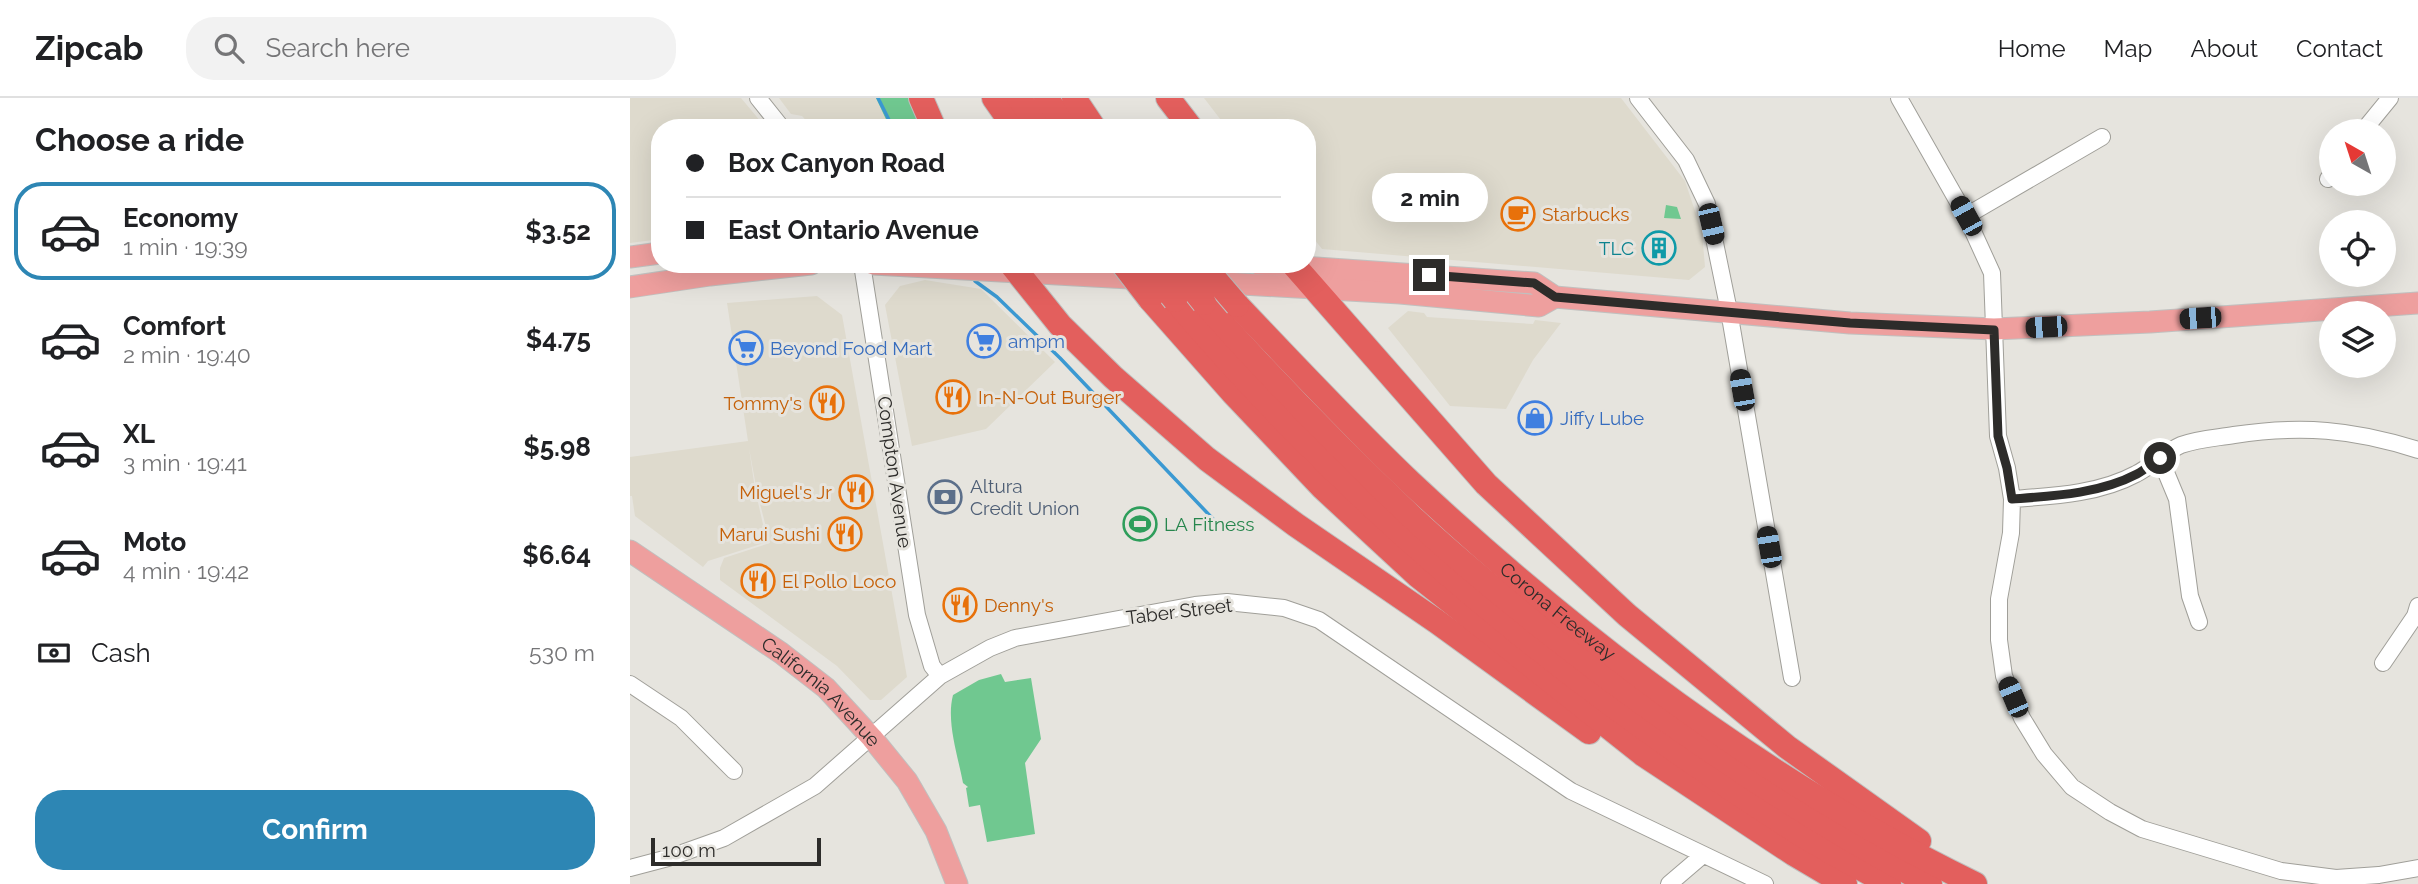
<!DOCTYPE html>
<html lang="en">
<head>
<meta charset="utf-8">
<style>
	:root { --surface:#fff; --page:#f2f2f2; --text:#202124; --muted:#757577; --line:#e0e0e0; --accent:#2d86b4 }
	body { margin:0; font-family:Raleway,sans-serif; background:var(--page); color:var(--text); height:100vh; display:flex; flex-direction:column; font-size:26px; white-space:nowrap }
	* { box-sizing:border-box; margin:0 }
	p { font-size:23px; color:var(--muted) }
	.icon { flex:none; width:38px; height:38px; fill:none; stroke:currentColor; stroke-width:2; stroke-linecap:round; stroke-linejoin:round }
	.map { position:relative; flex:1; overflow:hidden }
	.drawer { display:flex; flex-direction:column; background:var(--surface); width:630px }
	.drawer>* { flex:none }
	.guide { position:absolute; left:21px; top:21px; width:665px; height:154px; border-radius:28px; box-shadow:0 7px 28px #0002; display:grid; align-content:center; height:154px; padding:0 35px; background:var(--surface) }
	.needle { width:46px; rotate:321deg }
	.tools { position:absolute; left:1689px; top:21px; display:grid; gap:14px }
	.tools a { display:grid; place-items:center; width:77px; height:77px; border-radius:50%; background:var(--surface); box-shadow:0 7px 28px #0002; font-size:35px }
	.scale { position:absolute; left:21px; bottom:18px; width:170px; box-sizing:border-box; padding-left:7px; border:4px solid #2d2c2a; border-top:0; font-size:19px; line-height:24px; white-space:nowrap; color:#2d2c2a; -webkit-text-stroke:5px #e6e4de; paint-order:stroke }
	.end { position:absolute; width:32px; height:32px; margin:-16px; border:9px solid #2d2c2a; background:#fff; box-shadow:0 0 0 4px #fff }
	.from { border-radius:50% }
	.bubble { position:absolute; height:49px; border-radius:24px; background:var(--surface); box-shadow:0 7px 28px #0002; font-size:23px; font-weight:700; line-height:49px; text-align:center }
	.car { position:absolute; width:21px; height:42px; margin:-21px -10px; border-radius:9px; box-shadow:0 0 5px 2px #0007; background:linear-gradient(#222 24%,#8ab4d8 0 40%,#222 0 76%,#8ab4d8 0 86%,#222 0) }
	.guide b { display:flex; align-items:center; gap:24px; height:66px; font-size:26px }
	.guide b+b { border-top:2px solid var(--line) }
	.guide i { width:18px; height:18px; background:var(--text) }
	ul { padding:0; list-style:none }
	li { display:flex; align-items:center; gap:21px; height:98px; margin:0 14px 10px; padding:0 21px; border:4px solid transparent; border-radius:28px }
	li div { flex:1 }
	li b { display:block; font-size:26px }
	li em { font-style:normal; font-weight:700 }
	li.on { border-color:var(--accent) }
	li>.icon { width:63px; height:63px; stroke-width:1.5 }
	h2 { padding:0 35px; font-size:32px; line-height:84px }
	.pay { display:flex; align-items:center; gap:18px; height:77px; padding:0 35px; font-size:26px }
	.pay p { margin-inline-start:auto }
	.button { display:flex; gap:14px; margin-top:auto; padding:14px 35px }
	.button a { flex:1; height:80px; border-radius:28px; background:var(--accent); color:#fff; font-size:28px; font-weight:700; line-height:80px; text-align:center }
	header { display:flex; align-items:center; gap:42px; box-sizing:border-box; height:98px; padding:0 35px; background:var(--surface); border-bottom:2px solid var(--line) }
	header strong { font-size:33px }
	nav { display:flex; gap:38px; margin-inline-start:auto; font-size:24px }
	.search { width:490px; height:63px; background:var(--page); display:flex; align-items:center; gap:18px; box-sizing:border-box; padding:0 24px; border-radius:28px; color:var(--muted); font-size:26px }
	main { display:flex; flex:1; min-height:0 }
	.map>svg:first-child { display:block }
</style>
</head>
<body>
<header>
<strong>Zipcab</strong>
<div class="search"><svg class="icon" aria-label="search" viewBox="0 0 24 24"><circle cx="10" cy="10" r="6"/><path d="M15 15l6 6"/></svg>Search here</div>
<nav><a>Home</a><a>Map</a><a>About</a><a>Contact</a></nav>
</header>
<main>
<section class="drawer">
<h2>Choose a ride</h2>
<ul>
<li class="on"><svg class="icon" aria-label="car" viewBox="0 0 24 24"><path d="M5 17H2v-5l4-1 3-4h7l3 4 3 1v5h-3M9 17h6M6 11h13"/><circle cx="7" cy="17" r="2"/><circle cx="17" cy="17" r="2"/></svg><div><b>Economy</b><p>1 min · 19:39</p></div><em>$3.52</em></li>
<li><svg class="icon" aria-label="car" viewBox="0 0 24 24"><path d="M5 17H2v-5l4-1 3-4h7l3 4 3 1v5h-3M9 17h6M6 11h13"/><circle cx="7" cy="17" r="2"/><circle cx="17" cy="17" r="2"/></svg><div><b>Comfort</b><p>2 min · 19:40</p></div><em>$4.75</em></li>
<li><svg class="icon" aria-label="car" viewBox="0 0 24 24"><path d="M5 17H2v-5l4-1 3-4h7l3 4 3 1v5h-3M9 17h6M6 11h13"/><circle cx="7" cy="17" r="2"/><circle cx="17" cy="17" r="2"/></svg><div><b>XL</b><p>3 min · 19:41</p></div><em>$5.98</em></li>
<li><svg class="icon" aria-label="car" viewBox="0 0 24 24"><path d="M5 17H2v-5l4-1 3-4h7l3 4 3 1v5h-3M9 17h6M6 11h13"/><circle cx="7" cy="17" r="2"/><circle cx="17" cy="17" r="2"/></svg><div><b>Moto</b><p>4 min · 19:42</p></div><em>$6.64</em></li>
</ul>
<div class="pay"><svg class="icon" aria-label="cash" viewBox="0 0 24 24"><path d="M3 7h18v10H3z"/><circle cx="12" cy="12" r="2"/></svg>Cash<p>530 m</p></div>
<div class="button"><a>Confirm</a></div>
</section>
<div class="map">
<svg width="1788" height="786" viewBox="0 0 1788 786">
	<rect width="100%" height="100%" fill="#e6e4de"/>
	<path fill="#dedacd" d="M 0,0 L 111,0 L 136,30 L 30,30 L 30,131 L 23,142 L 0,145 Z
		M 149,0 L 246,0 L 260,30 L 183,30 L 172,18 L 161,16 Z
		M 574,0 L 991,0 L 1055,83 L 1072,134 L 1075,169 L 1059,182 L 692,151 L 677,132 L 677,30 L 597,30 Z
		M 295,182 L 351,191 L 425,264 L 356,331 L 282,348 L 255,207 L 270,188 Z
		M 187,198 L 212,217 L 277,579 L 251,602 L 240,602 L 207,568 L 90,482 L 90,470 L 94,460 L 140,445 L 127,394 L 119,350 L 125,391 L 137,444 L 78,463 L 73,469 L 5,418 L 2,398 L 0,398 L 0,359 L 118,343 L 97,205 Z
		M 778,213 L 794,215 L 797,219 L 903,226 L 905,222 L 931,225 L 903,262 L 876,311 L 820,308 L 758,230 Z"/>
	<path fill="#70c890" d="M 246,0 L 279,0 L 293,30 L 260,30 Z
		M 1036,107 L 1047,109 L 1051,121 L 1034,120 Z
		M 371,576 L 375,584 L 401,580 L 411,641 L 395,665 L 405,736 L 357,744 L 350,707 L 339,709 L 336,690 L 338,689 L 333,685 C 328,658 316,624 323,597 L 349,582 Z"/>
	<g fill="none" stroke-linecap="round" stroke-linejoin="round">
		<path stroke="#3b99d2" stroke-width="3.5" d="M 248,0 L 263,30
			M 345,183 L 367,199 L 430,260 L 584,422"/>
		<defs>
			<path id="minor" d="M 128,0 L 152,30
				M 1008,0 L 1056,62 L 1077,106 L 1099,213 L 1162,580
				M 1269,0 L 1336,118 L 1362,175 L 1368,338 L 1377,370 L 1382,401 L 1381,435 L 1369,501 L 1369,542 L 1374,578 L 1392,620 L 1414,656 L 1442,689 L 1480,714 L 1512,731 L 1651,773 L 1706,780 L 1749,777 L 1788,770
				M 1733,33 L 1760,0
				M 1698,81 L 1701,77
				M 1336,118 L 1472,39
				M 232,166 L 287,517 L 302,568 L 310,578
				M 1530,360 L 1547,401 L 1560,498 L 1569,524
				M 1382,401 C 1423,398 1469,396 1506,376 C 1522,368 1535,354 1551,347 C 1568,341 1586,340 1604,337 C 1671,327 1723,331 1788,352
				M 1753,565 L 1785,518 L 1788,508
				M 0,586 L 51,620 L 104,673
				M 0,770 L 38,760 L 94,740 L 185,688 L 310,578 L 360,550 L 385,540 L 565,507 L 597,504 L 654,510 L 689,522 L 941,693 L 1135,786
				M 1039,786 L 1073,757"/>
			<g id="major">
				<path d="M 0,159 L 30,155"/>
				<path d="M 243,166 L 517,181"/>
				<path d="M 629,166 L 904,185 L 925,199 L 1220,225 L 1364,231 L 1520,224 L 1788,205"/>
				<path d="M 577,184 L 770,195 L 909,208 L 925,199"/>
				<path d="M 0,189 L 80,177 L 181,166"/>
				<path id="s1" d="M 0,453 L 151,555 L 196,590 L 242,640 L 277,683 L 306,733 L 327,786"/>
			</g>
			<g id="highway">
				<path d="M 291,0 L 304,30"/>
				<path d="M 364,0 L 385,30"/>
				<path d="M 389,0 L 410,30"/>
				<path d="M 416,0 L 438,30"/>
				<path d="M 444,0 L 464,30"/>
				<path d="M 538,0 L 561,30"/>
				<path d="M 381,166 L 430,227 L 483,279 L 577,361 L 666,427 L 806,523 L 959,634"/>
				<path d="M 663,166 L 856,386 L 997,517 L 1157,649 L 1289,743"/>
				<path d="M 520,201 L 603,295 L 693,390 L 787,477 L 1014,657 L 1164,756 L 1215,786"/>
				<path d="M 545,202 C 722,412 936,587 1167,734 C 1197,753 1229,769 1259,786"/>
				<path d="M 574,205 C 641,280 711,352 784,421 C 842,475 904,524 967,572 C 1073,651 1183,724 1300,786"/>
				<path id="s2" d="M 607,207 C 664,267 721,328 781,385 C 949,542 1137,685 1345,786"/>
			</g>
		</defs>
		<use href="#minor" stroke="#a09f99" stroke-width="18"/>
		<use href="#major" stroke="#c0c0bf" stroke-width="23"/>
		<use href="#highway" stroke="#c0c0bf" stroke-width="26"/>
		<use href="#minor" stroke="#fff" stroke-width="16"/>
		<use href="#major" stroke="#ee9f9e" stroke-width="21"/>
		<use href="#highway" stroke="#e35f5d" stroke-width="24"/>
		<defs>
			<path id="highway-bridge" d="M 493,166 L 520,201
				M 516,166 L 545,202
				M 543,166 L 574,205
				M 572,166 L 607,207"/>
		</defs>
		<use href="#highway-bridge" stroke="#c0c0bf" stroke-width="26" stroke-linecap="butt"/>
		<use href="#highway-bridge" stroke="#e35f5d" stroke-width="24"/>
	</g>
	<g fill="none" stroke-linecap="round" stroke-linejoin="round">
		<path stroke="#2d2c2a" stroke-width="9" d="M 799,177 L 904,185 L 925,199 L 1220,225 L 1364,232 L 1368,338 L 1377,370 L 1382,401 C 1423,398 1469,396 1507,376 C 1515,372 1522,365 1530,360"/>
	</g>
	<defs>
		<symbol id="cafe-ring" viewBox="-11 -11 22 22"><circle r="9.5" fill="#e6e4de" stroke="#e8710a" stroke-width="1.5"/><path d="M-5.5-4.5H6V0H3Q3 3.5 0 3.5H-2.5Q-5.5 3.5-5.5 0ZM3-3.2v2h1.7v-2ZM-6 4.5H4V6H-6Z" fill="#e8710a"/></symbol>
		<symbol id="building-ring" viewBox="-11 -11 22 22"><circle r="9.5" fill="#e6e4de" stroke="#0f9aa8" stroke-width="1.5"/><path d="M-4-6H4V6H1V3H-1V6H-4ZM-2.5-4.3h1.7v1.8h-1.7ZM.8-4.3h1.7v1.8H.8ZM-2.5-1h1.7V.8h-1.7ZM.8-1h1.7V.8H.8Z" fill="#0f9aa8"/></symbol>
		<symbol id="supermarket-ring" viewBox="-11 -11 22 22"><circle r="9.5" fill="#e6e4de" stroke="#3f7fe0" stroke-width="1.5"/><path d="M-6-5.5h2.5l.6 2H6L4.5 2H-2.5L-4.4-4H-6ZM-1.5 3.2a1.3 1.3 0 1 0 .1 0ZM3 3.2a1.3 1.3 0 1 0 .1 0Z" fill="#3f7fe0"/></symbol>
		<symbol id="restaurant-ring" viewBox="-11 -11 22 22"><circle r="9.5" fill="#e6e4de" stroke="#e8710a" stroke-width="1.5"/><path d="M-5-6h1v4h1v-4h1v4h1v-4h1v5L-1.5 .5V6h-2V.5L-5-1ZM5-6V6H3V1.5H1.5Q1.5-4 5-6Z" fill="#e8710a"/></symbol>
		<symbol id="shop-ring" viewBox="-11 -11 22 22"><circle r="9.5" fill="#e6e4de" stroke="#3f7fe0" stroke-width="1.5"/><path d="M-5-2.5h2.3a2.7 3.5 0 0 1 5.4 0H5L5.5 6h-11ZM-1.5-2.5h3a1.5 2.3 0 0 0-3 0Z" fill="#3f7fe0"/></symbol>
		<symbol id="bank-ring" viewBox="-11 -11 22 22"><circle r="9.5" fill="#e6e4de" stroke="#5c6f8a" stroke-width="1.5"/><path d="M-6-4H6V4H-6ZM0-2.3a2.3 2.3 0 1 0 0 4.6a2.3 2.3 0 1 0 0-4.6Z" fill="#5c6f8a"/></symbol>
		<symbol id="stadium-ring" viewBox="-11 -11 22 22"><circle r="9.5" fill="#e6e4de" stroke="#2e9e5b" stroke-width="1.5"/><path d="M0-5a6.5 5 0 1 0 0 10a6.5 5 0 1 0 0-10ZM-3.5-1.8h7v3.6h-7Z" fill="#2e9e5b"/></symbol>
	</defs>
	<g fill-rule="evenodd">
		<use href="#cafe-ring" x="869" y="97" width="38" height="38"/>
		<use href="#building-ring" x="1010" y="131" width="38" height="38"/>
		<use href="#supermarket-ring" x="335" y="224" width="38" height="38"/>
		<use href="#supermarket-ring" x="97" y="231" width="38" height="38"/>
		<use href="#restaurant-ring" x="304" y="280" width="38" height="38"/>
		<use href="#restaurant-ring" x="178" y="286" width="38" height="38"/>
		<use href="#shop-ring" x="886" y="301" width="38" height="38"/>
		<use href="#restaurant-ring" x="207" y="375" width="38" height="38"/>
		<use href="#bank-ring" x="296" y="380" width="38" height="38"/>
		<use href="#stadium-ring" x="491" y="407" width="38" height="38"/>
		<use href="#restaurant-ring" x="196" y="417" width="38" height="38"/>
		<use href="#restaurant-ring" x="109" y="464" width="38" height="38"/>
		<use href="#restaurant-ring" x="311" y="488" width="38" height="38"/>
	</g>
	<g text-anchor="middle" dominant-baseline="central" stroke-width="6" stroke-linejoin="round" paint-order="stroke">
		<g font-size="19" fill="#c56008" stroke="#e6e4de" text-anchor="start">
			<text x="912" y="116">Starbucks</text>
			<text x="348" y="299">In-N-Out Burger</text>
			<text x="172" y="305" text-anchor="end">Tommy's</text>
			<text x="202" y="394" text-anchor="end">Miguel's Jr</text>
			<text x="190" y="436" text-anchor="end">Marui Sushi</text>
			<text x="152" y="483">El Pollo Loco</text>
			<text x="354" y="507">Denny's</text>
		</g>
		<g font-size="19" fill="#0d838f" stroke="#e6e4de" text-anchor="end">
			<text x="1004" y="150">TLC</text>
		</g>
		<g font-size="19" fill="#366cbe" stroke="#e6e4de" text-anchor="start">
			<text x="378" y="243">ampm</text>
			<text x="140" y="250">Beyond Food Mart</text>
			<text x="930" y="320">Jiffy Lube</text>
		</g>
		<g font-size="19" fill="#2d2c2a" stroke="#e6e4de">
			<text transform="translate(265 374) rotate(82)">Compton Avenue</text>
			<text transform="translate(549 513) rotate(-7)">Taber Street</text>
			<text stroke="none"><textPath href="#s2" startOffset="444">Corona Freeway</textPath></text>
			<text stroke="none"><textPath href="#s1" startOffset="238">California Avenue</textPath></text>
		</g>
		<g font-size="19" fill="#4e5e75" stroke="#e6e4de" text-anchor="start">
			<text x="340" y="388">Altura<tspan x="340" dy="22">Credit Union</tspan></text>
		</g>
		<g font-size="19" fill="#27864d" stroke="#e6e4de" text-anchor="start">
			<text x="534" y="426">LA Fitness</text>
		</g>
	</g>
</svg>
<div class="tools">
<a><svg class="needle" viewBox="-14 -14 28 28"><path d="M0-13l5 13h-10z" fill="#e53935"/><path d="M0 13l5-13h-10z" fill="#757577"/></svg></a>
<a><svg class="icon" aria-label="locate" viewBox="0 0 24 24"><circle cx="12" cy="12" r="6"/><path d="M12 2v4M12 18v4M2 12h4M18 12h4"/></svg></a>
<a><svg class="icon" aria-label="layers" viewBox="0 0 24 24"><path d="M12 4l9 5-9 5-9-5zM3 14l9 5 9-5"/></svg></a>
</div>
<div class="scale">100 m</div>
<i class="end from" style="left:1530px;top:360px"></i>
<i class="end" style="left:799px;top:177px"></i>
<div class="bubble" style="left:742px;top:75px;width:116px">2 min</div>
<i class="car" style="left:1336px;top:118px;rotate:331deg"></i>
<i class="car" style="left:1081px;top:126px;rotate:167deg"></i>
<i class="car" style="left:1570px;top:220px;rotate:266deg"></i>
<i class="car" style="left:1416px;top:229px;rotate:267deg"></i>
<i class="car" style="left:1112px;top:292px;rotate:350deg"></i>
<i class="car" style="left:1139px;top:449px;rotate:350deg"></i>
<i class="car" style="left:1383px;top:599px;rotate:337deg"></i>
<div class="guide">
<b><i class="from"></i>Box Canyon Road</b>
<b><i></i>East Ontario Avenue</b>
</div>
</div>
</main>
</body>
</html>
